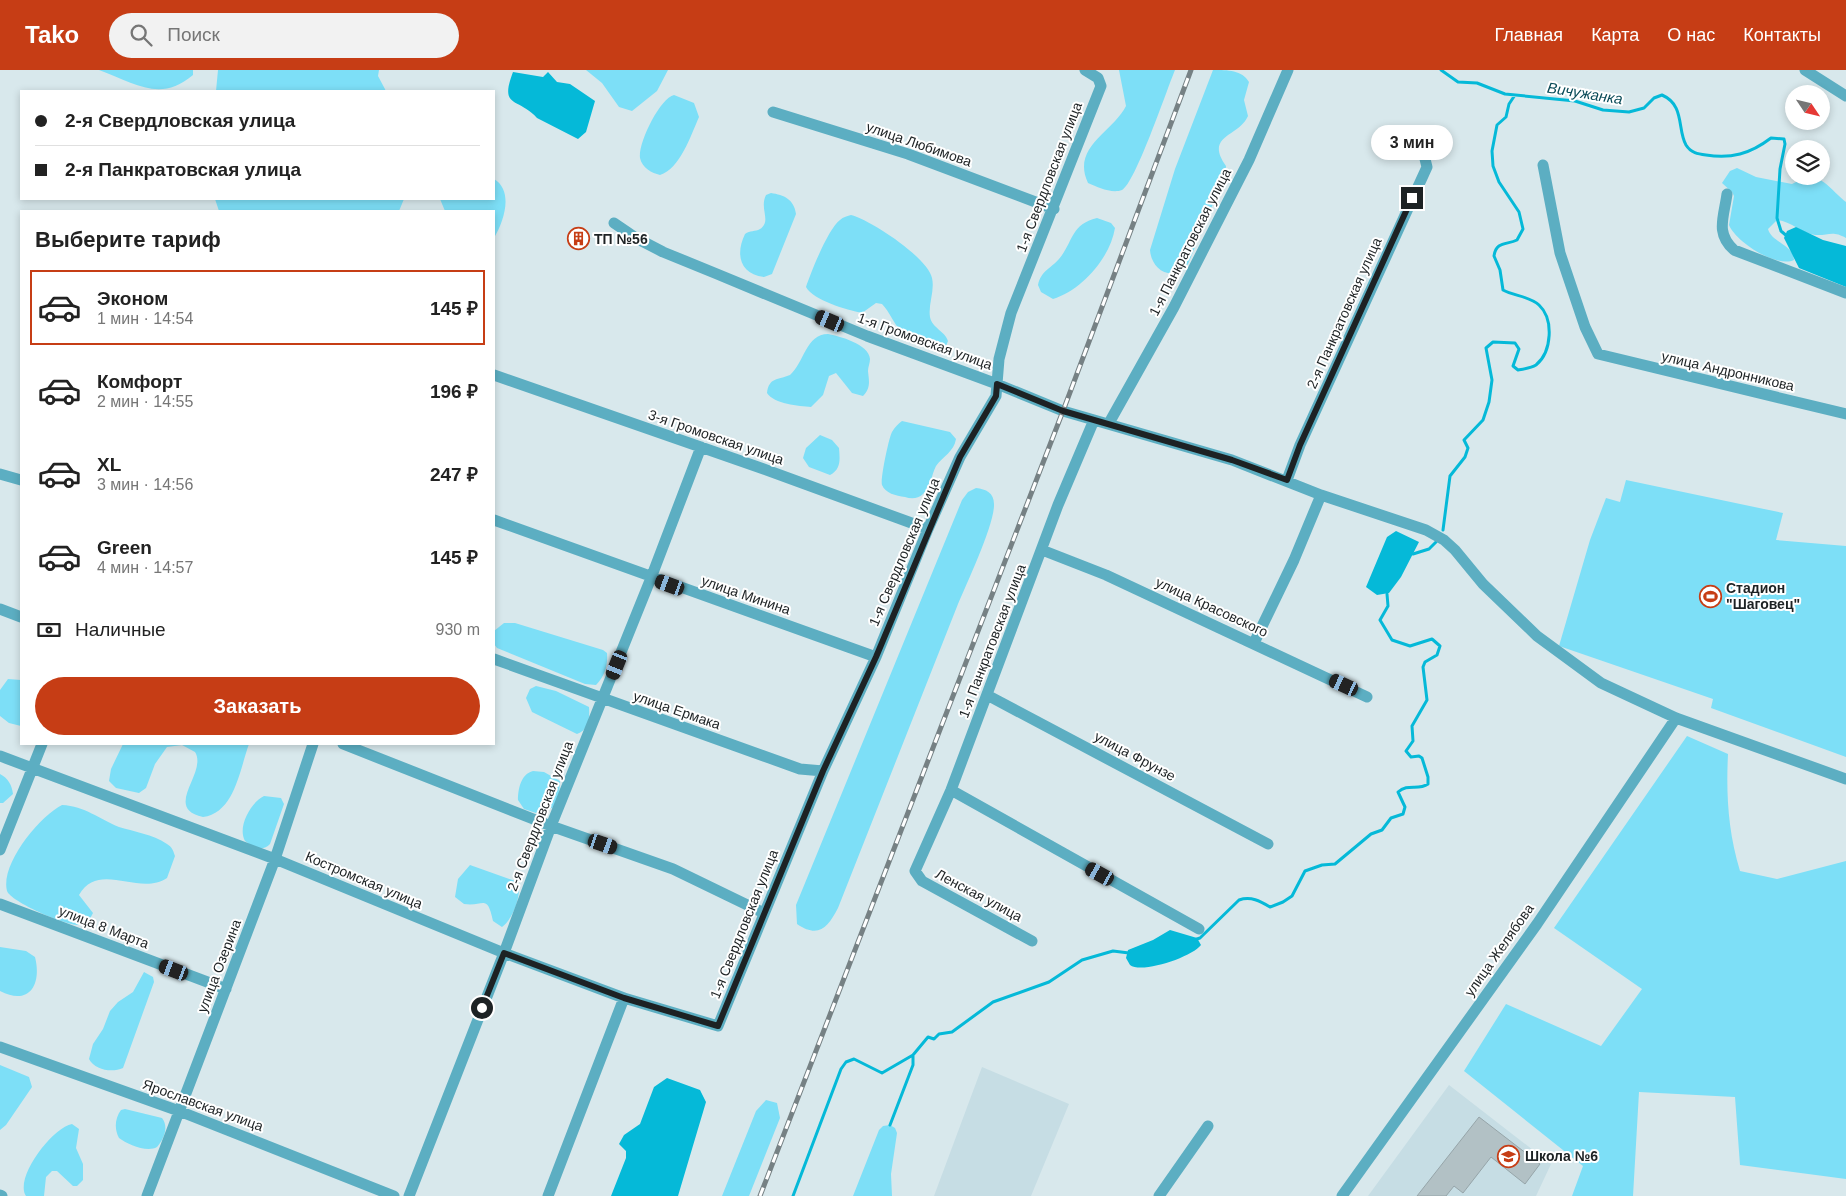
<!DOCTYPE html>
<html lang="ru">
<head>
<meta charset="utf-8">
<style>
	:root { --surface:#fff; --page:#f2f2f2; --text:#222; --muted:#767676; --line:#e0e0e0; --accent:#c63d15 }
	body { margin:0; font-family:Helvetica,sans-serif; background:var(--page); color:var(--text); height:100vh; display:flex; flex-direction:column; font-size:19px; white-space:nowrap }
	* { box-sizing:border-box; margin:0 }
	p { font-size:16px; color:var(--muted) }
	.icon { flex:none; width:28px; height:28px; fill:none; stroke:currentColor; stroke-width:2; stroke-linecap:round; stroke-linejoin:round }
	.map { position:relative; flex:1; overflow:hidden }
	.drawer { position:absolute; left:20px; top:140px; width:475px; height:535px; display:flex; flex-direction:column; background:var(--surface); border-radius:0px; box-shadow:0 2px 8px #0003 }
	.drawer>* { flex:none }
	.guide { position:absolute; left:20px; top:20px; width:475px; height:110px; border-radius:0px; box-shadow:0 2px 8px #0003; display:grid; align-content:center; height:110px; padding:0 15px; background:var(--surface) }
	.needle { width:32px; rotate:125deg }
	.tools { position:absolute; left:1785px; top:15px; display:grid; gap:10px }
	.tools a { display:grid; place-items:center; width:45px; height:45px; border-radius:50%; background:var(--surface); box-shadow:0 2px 8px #0003; font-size:25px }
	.end { position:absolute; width:22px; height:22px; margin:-11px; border:6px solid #1d2224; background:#fff; box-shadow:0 0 0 2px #fff }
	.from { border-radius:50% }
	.bubble { position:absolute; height:35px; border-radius:18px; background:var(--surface); box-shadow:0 2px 8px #0003; font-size:16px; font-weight:700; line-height:35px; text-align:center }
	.car { position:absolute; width:15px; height:30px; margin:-15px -8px; border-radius:6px; box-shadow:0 0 4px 1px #0007; background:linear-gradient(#222 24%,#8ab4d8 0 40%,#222 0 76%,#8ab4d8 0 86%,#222 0) }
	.guide b { display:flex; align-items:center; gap:18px; height:48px; font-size:19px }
	.guide b+b { border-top:1px solid var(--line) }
	.guide i { width:12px; height:12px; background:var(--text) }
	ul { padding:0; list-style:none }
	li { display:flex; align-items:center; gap:15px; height:75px; margin:0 10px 8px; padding:0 5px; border:2px solid transparent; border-radius:0px }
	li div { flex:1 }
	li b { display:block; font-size:19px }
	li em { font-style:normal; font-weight:700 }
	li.current { border-color:var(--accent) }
	li>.icon { width:45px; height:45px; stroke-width:1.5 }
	h2 { padding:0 15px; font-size:22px; line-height:60px }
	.pay { display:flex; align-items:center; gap:12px; height:55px; padding:0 15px; font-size:19px }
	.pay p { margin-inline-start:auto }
	.action { display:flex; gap:10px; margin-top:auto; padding:10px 15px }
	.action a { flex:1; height:58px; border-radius:30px; background:var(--accent); color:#fff; font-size:20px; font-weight:700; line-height:58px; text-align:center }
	header { display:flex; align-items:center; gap:30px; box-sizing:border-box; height:70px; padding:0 25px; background:var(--accent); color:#fff }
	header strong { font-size:24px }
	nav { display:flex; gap:28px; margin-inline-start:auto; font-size:18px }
	.search { width:350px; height:45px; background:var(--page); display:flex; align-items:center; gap:12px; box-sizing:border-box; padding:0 18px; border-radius:28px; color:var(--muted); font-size:19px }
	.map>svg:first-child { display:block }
</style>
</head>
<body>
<header>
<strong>Tako</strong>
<div class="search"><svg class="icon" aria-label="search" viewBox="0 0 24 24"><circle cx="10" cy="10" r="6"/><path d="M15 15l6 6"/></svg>Поиск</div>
<nav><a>Главная</a><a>Карта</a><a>О нас</a><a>Контакты</a></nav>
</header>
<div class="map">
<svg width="1846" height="1126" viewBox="0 0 1846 1126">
	<rect width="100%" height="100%" fill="#d8e8ec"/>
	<path fill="#c6dde4" d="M 982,997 L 1069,1034 L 1031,1126 L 934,1126 Z
		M 1449,1015 L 1551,1094 L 1536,1126 L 1368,1126 Z"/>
	<path fill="#7ddff7" d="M 99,0 L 193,0 L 193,5 C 160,33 135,13 99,0 Z
		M 218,0 L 379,0 L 378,6 L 386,21 L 216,21 Z
		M 586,0 L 668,0 L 657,21 L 632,41 L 619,37 L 602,13 Z
		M 1119,0 L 1175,0 C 1167,19 1135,114 1122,120 C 1112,124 1097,117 1088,113 C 1071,77 1113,62 1126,36 Z
		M 1213,0 C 1228,0 1242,0 1249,12 L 1244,30 L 1248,46 C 1239,67 1204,65 1226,96 L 1225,105 L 1188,194 L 1182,201 C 1165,209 1151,196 1150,180 L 1175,99 Z
		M 674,25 L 694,33 L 699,47 C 691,65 680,99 660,105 C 652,103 642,98 640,88 C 638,73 660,28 674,25 Z
		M 1737,98 L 1756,107 L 1792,114 L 1808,106 C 1824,107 1834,123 1846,132 L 1846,168 C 1832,160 1828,166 1815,165 C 1801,163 1790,151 1777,150 L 1768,159 C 1772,173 1793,174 1794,190 C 1776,198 1736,172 1729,155 L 1734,126 L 1732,122 L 1722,113 L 1730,101 Z
		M 494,109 C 514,121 504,151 494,168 L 494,141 L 445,141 L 440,129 L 494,129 Z
		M 771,123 C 784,125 794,129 796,144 L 772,204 L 764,207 C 740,204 735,185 745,164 C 750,160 755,162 760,159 C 772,151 759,139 766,125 Z
		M 215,129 L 404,129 L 399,141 L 219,141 Z
		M 851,145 C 871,150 928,188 932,208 C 935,221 928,234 930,247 C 932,258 945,261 948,271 L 946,276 C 932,279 910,271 901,261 C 893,253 890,242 882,234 L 876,233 L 862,243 C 847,240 813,230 806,217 C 811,202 828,159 840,150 C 843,147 848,146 851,145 Z
		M 1097,148 L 1111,153 L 1115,158 C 1110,188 1082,220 1053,229 L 1041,222 L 1038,215 C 1041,201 1050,199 1059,189 C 1074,171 1070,155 1097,148 Z
		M 828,264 C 839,266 869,274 870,289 C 870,293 868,297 868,301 C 869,311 871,318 863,326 L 852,323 L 836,303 L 829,306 L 823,325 L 811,337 C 799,336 774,334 767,323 C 769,307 778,310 790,305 C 804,293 806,264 828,264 Z
		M 902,351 L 950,362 L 956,369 C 954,382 943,386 936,396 C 931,406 931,417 923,424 C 918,429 911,429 905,427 C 896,426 885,423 882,415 C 880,410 889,367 892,362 C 895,357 898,354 902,351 Z
		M 820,365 L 832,370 L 839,378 C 840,390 841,399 830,405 L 809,397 L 803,388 L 806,378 Z
		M 1626,410 L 1783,443 L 1776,470 L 1846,476 L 1846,687 L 1711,638 L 1713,629 L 1559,576 L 1590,470 L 1606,428 L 1620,432 Z
		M 976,418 C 986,419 994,423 994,434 C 995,453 967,513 958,534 C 918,635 878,737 838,838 C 828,857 819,869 797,854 L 796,835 L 962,430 L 968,422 Z
		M 504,553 L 515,553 L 603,580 L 607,583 C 608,595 605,606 596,615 L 585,614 L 497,578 L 494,574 L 494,561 Z
		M 8,609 L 21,610 L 21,656 L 9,653 L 0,646 L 0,620 Z
		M 536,616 L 556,621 L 589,637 C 590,649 588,660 577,664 L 532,642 L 526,628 L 530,619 Z
		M 1687,666 L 1728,684 C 1726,725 1728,761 1740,801 L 1777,809 L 1846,791 L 1846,1109 L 1740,1095 L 1735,1027 L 1639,1022 L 1633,1126 L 1572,1126 L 1583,1096 L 1464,1001 L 1506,934 L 1601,976 L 1642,919 L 1554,858 Z
		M 123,674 L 249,674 C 240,698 235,743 203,747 C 162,738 208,703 195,682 L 182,675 L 167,677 L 155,694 L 146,718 L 139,723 L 116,718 L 109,711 L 111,699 Z
		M 533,701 L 544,702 L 560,711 L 559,727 L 554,737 L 539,744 L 524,739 L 518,730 C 518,719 521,704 533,701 Z
		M 0,704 C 8,708 12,715 13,724 L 3,733 L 0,733 Z
		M 264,726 L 281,728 L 284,734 L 270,774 C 262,783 252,776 245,771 C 237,757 251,732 264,726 Z
		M 62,735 C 85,736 99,749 119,757 C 135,762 152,764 167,774 C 172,777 173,780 175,786 L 167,808 C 139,827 99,790 79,825 L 93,843 C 90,849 86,855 79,855 C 67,856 11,832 7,821 C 0,794 40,746 62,735 Z
		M 470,795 L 518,812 C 522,825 513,849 502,857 L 493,851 C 487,823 484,837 464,834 L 455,827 L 458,809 Z
		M 0,877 L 26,881 L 35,887 C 42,915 29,936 0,921 Z
		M 144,902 L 153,907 L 154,912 L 123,998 C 112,1003 95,1000 89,989 L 93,974 L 103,959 L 110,941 L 118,932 L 133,922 Z
		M 0,995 L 29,1007 L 32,1017 L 6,1055 L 0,1060 Z
		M 766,1030 L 777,1033 L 780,1048 L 749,1126 L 722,1126 L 756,1041 Z
		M 125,1039 L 162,1048 C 169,1057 164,1069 157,1077 C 147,1083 127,1074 119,1068 C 114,1059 115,1048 121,1040 Z
		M 72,1054 L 79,1059 L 76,1078 L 83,1094 L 83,1110 L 77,1116 L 73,1116 L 57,1101 L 52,1101 L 46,1107 L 44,1126 L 26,1126 C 14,1108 52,1058 72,1054 Z
		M 890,1055 L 895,1058 L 897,1063 L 891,1104 L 892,1126 L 853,1126 L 879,1060 L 883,1056 Z"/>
	<path fill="#05b9d8" d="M 513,2 L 543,7 L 548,2 L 557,12 L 570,14 L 595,31 L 586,62 L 578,69 L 537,48 C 518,27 499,39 513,2 Z
		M 1796,157 L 1823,170 L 1846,176 L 1846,217 L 1799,198 L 1784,168 L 1787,161 Z
		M 1396,461 L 1419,472 L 1401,507 L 1389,523 L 1377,525 L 1366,517 L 1387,467 Z
		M 1170,860 L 1197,868 L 1201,875 C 1192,887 1142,904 1130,895 L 1126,888 L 1128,880 L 1153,870 Z
		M 667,1008 L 700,1020 L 706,1032 L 678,1126 L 611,1126 L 626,1088 L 626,1081 L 619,1074 L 624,1065 L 640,1054 L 654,1017 Z"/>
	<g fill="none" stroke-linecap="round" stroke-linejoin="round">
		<path stroke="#05b9d8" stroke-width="3" d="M 1441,0 L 1458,12 L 1477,13 L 1505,24 L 1575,31 L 1603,40 L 1629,42 L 1644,38 L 1654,28 L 1662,25 C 1685,35 1677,59 1686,75 C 1691,83 1698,84 1706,85 C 1731,89 1750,84 1771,68 L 1784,69 L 1785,74 L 1780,99 L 1777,148 L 1781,161 L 1788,167
			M 1443,460 L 1450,406 L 1465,387 L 1468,378 L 1464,370 L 1483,350 L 1489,332 L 1492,310 L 1486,278 L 1493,272 L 1515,273 L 1519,279 L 1513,296 L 1518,300 C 1524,299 1531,298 1536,295 C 1552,282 1554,249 1539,235 C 1529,226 1514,226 1503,220 L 1500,200 L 1494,186 C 1496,171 1507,175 1517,170 L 1523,159 L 1519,142 L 1499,112 L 1493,96 L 1492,81 L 1497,55 L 1506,47 L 1509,34 L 1515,25
			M 1413,484 L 1429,479 L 1436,472
			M 1194,870 L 1200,868 L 1239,830 C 1251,826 1260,831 1270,837 L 1283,832 L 1292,826 L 1305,801 L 1322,795 L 1335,794 L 1371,764 L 1382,760 L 1391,748 L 1403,744 L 1405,737 L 1398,722 C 1408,713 1418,721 1428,714 L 1428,707 L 1422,688 L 1419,686 L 1411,687 L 1406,681 L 1413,671 L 1412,656 L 1427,630 L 1423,597 L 1425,592 L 1437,585 L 1440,576 L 1432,569 L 1410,576 L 1392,570 L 1380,550 L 1388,536 L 1387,524
			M 890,1055 L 913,995 L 913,985
			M 793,1126 L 841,999 L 846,992 L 854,989 L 882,1003 L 913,985 L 928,967 L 934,969 L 939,964 L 952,962 L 993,932 L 1049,912 L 1082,890 L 1113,881 L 1129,883"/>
	</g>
	<path fill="#b2c1c5" stroke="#96a5a9" d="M 1479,1047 L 1540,1094 L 1525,1114 L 1491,1087 L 1463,1123 L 1454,1116 L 1446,1126 L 1417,1126 Z"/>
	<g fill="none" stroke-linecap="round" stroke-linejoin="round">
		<path stroke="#5caec2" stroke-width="11" d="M 1805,0 L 1846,26
			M 773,42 L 908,84 L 1054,139
			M 1543,95 L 1560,183 L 1585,257 L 1598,284 L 1846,344
			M 1727,124 C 1724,147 1715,163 1734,180 L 1846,223
			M 614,153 L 636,168 L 663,182 L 717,204 L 867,266 L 997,314 L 1063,341 L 1232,390 L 1321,425 L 1426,460 L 1444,470 L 1455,480 L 1483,514 L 1537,566 L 1601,613 L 1676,648 L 1846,709
			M 494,305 L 758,397 L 928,459
			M 1109,353 L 1174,237 L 1249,90 L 1288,0
			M 0,404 L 21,410
			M 1287,410 L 1300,375 L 1427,97 L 1425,89
			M 494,450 L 876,587
			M 1042,480 L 1106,505 L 1367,627
			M 0,539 L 21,547
			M 1254,573 L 1294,490 L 1321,425
			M 494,589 L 800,699 L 823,701
			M 987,625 L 1268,774
			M 343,674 L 551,756 L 673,799 L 764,843
			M 0,686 L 275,789 L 504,883 L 624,928 L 718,956 L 823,701 L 876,587 L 928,459 L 960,387 L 996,326 L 999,289 L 1011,243 L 1101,16 L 1098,8 L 1085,0
			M 951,720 L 1199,859
			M 0,780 L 42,674
			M 0,834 L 226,919
			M 1032,871 L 922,811 L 915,801 L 951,720 L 1058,435 L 1094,350
			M 0,977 L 179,1041 L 394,1126
			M 0,1125 L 2,1126
			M 147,1126 L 275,789 L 313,674
			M 409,1126 L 504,883 L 551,756 L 651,508 L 701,377
			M 548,1126 L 624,928
			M 1159,1126 L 1208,1056
			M 1342,1126 L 1537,854 L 1676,648"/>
		<defs>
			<path id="rail" d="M 760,1126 L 1063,341 L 1191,0"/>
		</defs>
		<use href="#rail" stroke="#768184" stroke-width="5"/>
		<use href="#rail" stroke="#fff" stroke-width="3" stroke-dasharray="9" stroke-linecap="butt"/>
	</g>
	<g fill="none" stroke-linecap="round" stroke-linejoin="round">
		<path stroke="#1d2224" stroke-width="6" d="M 482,938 L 504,883 L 624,928 L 718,956 L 823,701 L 876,587 L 960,387 L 996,326 L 997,314 L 1063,341 L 1232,390 L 1287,410 L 1300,375 L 1412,128"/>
	</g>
	<defs>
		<symbol id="building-ring" viewBox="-11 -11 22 22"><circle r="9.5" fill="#fff" stroke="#c63d15" stroke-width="1.5"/><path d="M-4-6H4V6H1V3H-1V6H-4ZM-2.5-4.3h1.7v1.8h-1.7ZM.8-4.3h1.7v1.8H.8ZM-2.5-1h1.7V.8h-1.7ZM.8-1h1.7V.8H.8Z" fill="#c63d15"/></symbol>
		<symbol id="stadium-ring" viewBox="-11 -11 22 22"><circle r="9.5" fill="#fff" stroke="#c63d15" stroke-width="1.5"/><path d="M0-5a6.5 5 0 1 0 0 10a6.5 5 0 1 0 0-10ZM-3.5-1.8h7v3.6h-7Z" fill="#c63d15"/></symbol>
		<symbol id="school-ring" viewBox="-11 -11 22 22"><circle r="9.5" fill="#fff" stroke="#c63d15" stroke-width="1.5"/><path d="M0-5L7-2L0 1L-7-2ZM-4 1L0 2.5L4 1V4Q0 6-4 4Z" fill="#c63d15"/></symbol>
	</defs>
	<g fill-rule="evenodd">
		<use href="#building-ring" x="566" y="156" width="25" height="25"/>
		<use href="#stadium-ring" x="1698" y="514" width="25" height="25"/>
		<use href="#school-ring" x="1496" y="1074" width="25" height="25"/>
	</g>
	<g text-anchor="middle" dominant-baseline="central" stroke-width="4" stroke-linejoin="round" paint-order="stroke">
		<g font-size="14" fill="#1d2224" stroke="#fff">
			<text transform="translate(919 74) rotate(19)">улица Любимова</text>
			<text transform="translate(1049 107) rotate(-69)">1-я Свердловская улица</text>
			<text transform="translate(1190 172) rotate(-63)">1-я Панкратовская улица</text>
			<text transform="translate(1344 243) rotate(-66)">2-я Панкратовская улица</text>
			<text transform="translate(925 271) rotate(20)">1-я Громовская улица</text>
			<text transform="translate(1728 301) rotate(13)">улица Андронникова</text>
			<text transform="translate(716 367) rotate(19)">3-я Громовская улица</text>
			<text transform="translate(904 482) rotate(-67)">1-я Свердловская улица</text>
			<text transform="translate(746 525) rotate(19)">улица Минина</text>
			<text transform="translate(1212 537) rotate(25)">улица Красовского</text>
			<text transform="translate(992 571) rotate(-69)">1-я Панкратовская улица</text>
			<text transform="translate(677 640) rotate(19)">улица Ермака</text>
			<text transform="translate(1135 686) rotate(28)">улица Фрунзе</text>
			<text transform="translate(540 746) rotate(-69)">2-я Свердловская улица</text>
			<text transform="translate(364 810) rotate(23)">Костромская улица</text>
			<text transform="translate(979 825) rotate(28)">Ленская улица</text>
			<text transform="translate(744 854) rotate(-68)">1-я Свердловская улица</text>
			<text transform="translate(104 857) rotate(21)">улица 8 Марта</text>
			<text transform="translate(1499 880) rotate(-55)">улица Желябова</text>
			<text transform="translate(219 896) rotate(-69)">улица Озерина</text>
			<text transform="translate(203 1035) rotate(20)">Ярославская улица</text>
		</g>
		<g font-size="14" font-weight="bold" fill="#1d2224" stroke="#fff" text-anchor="start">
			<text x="594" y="169">ТП №56</text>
			<text x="1726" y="518">Стадион<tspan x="1726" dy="16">"Шаговец"</tspan></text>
			<text x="1525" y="1086">Школа №6</text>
		</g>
		<g font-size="15" font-style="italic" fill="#094a57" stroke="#fff">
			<text transform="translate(1585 23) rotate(9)">Вичужанка</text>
		</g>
	</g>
</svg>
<div class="tools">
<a><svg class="needle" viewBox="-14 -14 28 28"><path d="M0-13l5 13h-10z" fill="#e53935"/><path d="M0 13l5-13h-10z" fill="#767676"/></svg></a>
<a><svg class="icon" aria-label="layers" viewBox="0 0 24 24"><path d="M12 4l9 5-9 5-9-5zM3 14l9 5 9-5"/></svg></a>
</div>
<i class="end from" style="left:482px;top:938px"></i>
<i class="end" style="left:1412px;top:128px"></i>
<div class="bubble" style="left:1371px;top:55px;width:82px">3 мин</div>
<i class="car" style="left:830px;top:251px;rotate:293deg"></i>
<i class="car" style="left:670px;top:515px;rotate:290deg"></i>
<i class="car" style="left:617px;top:595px;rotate:202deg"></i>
<i class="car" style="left:1344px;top:615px;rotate:295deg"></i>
<i class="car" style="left:603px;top:774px;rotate:109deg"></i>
<i class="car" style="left:1100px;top:804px;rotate:299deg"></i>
<i class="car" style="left:174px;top:900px;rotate:291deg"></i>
<div class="guide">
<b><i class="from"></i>2-я Свердловская улица</b>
<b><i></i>2-я Панкратовская улица</b>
</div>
<section class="drawer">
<h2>Выберите тариф</h2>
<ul>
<li class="current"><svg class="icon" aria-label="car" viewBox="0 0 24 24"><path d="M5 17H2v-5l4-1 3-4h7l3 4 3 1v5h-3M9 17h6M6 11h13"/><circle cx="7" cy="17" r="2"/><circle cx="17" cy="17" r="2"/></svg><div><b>Эконом</b><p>1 мин · 14:54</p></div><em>145 ₽</em></li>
<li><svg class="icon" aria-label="car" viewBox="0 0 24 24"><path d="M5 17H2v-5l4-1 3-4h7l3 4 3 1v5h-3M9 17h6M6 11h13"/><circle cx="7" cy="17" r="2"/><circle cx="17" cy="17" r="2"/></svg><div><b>Комфорт</b><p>2 мин · 14:55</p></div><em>196 ₽</em></li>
<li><svg class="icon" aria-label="car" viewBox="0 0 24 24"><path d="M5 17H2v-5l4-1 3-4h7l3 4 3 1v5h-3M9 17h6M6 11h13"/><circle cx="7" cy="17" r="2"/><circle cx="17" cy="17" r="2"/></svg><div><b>XL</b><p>3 мин · 14:56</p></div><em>247 ₽</em></li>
<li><svg class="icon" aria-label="car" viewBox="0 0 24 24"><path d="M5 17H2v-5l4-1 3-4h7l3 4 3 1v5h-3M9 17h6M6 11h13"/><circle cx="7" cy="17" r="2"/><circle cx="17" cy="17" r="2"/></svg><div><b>Green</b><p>4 мин · 14:57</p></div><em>145 ₽</em></li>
</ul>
<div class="pay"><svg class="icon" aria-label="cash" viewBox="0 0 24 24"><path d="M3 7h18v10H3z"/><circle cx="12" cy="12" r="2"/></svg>Наличные<p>930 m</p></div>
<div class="action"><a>Заказать</a></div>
</section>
</div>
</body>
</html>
